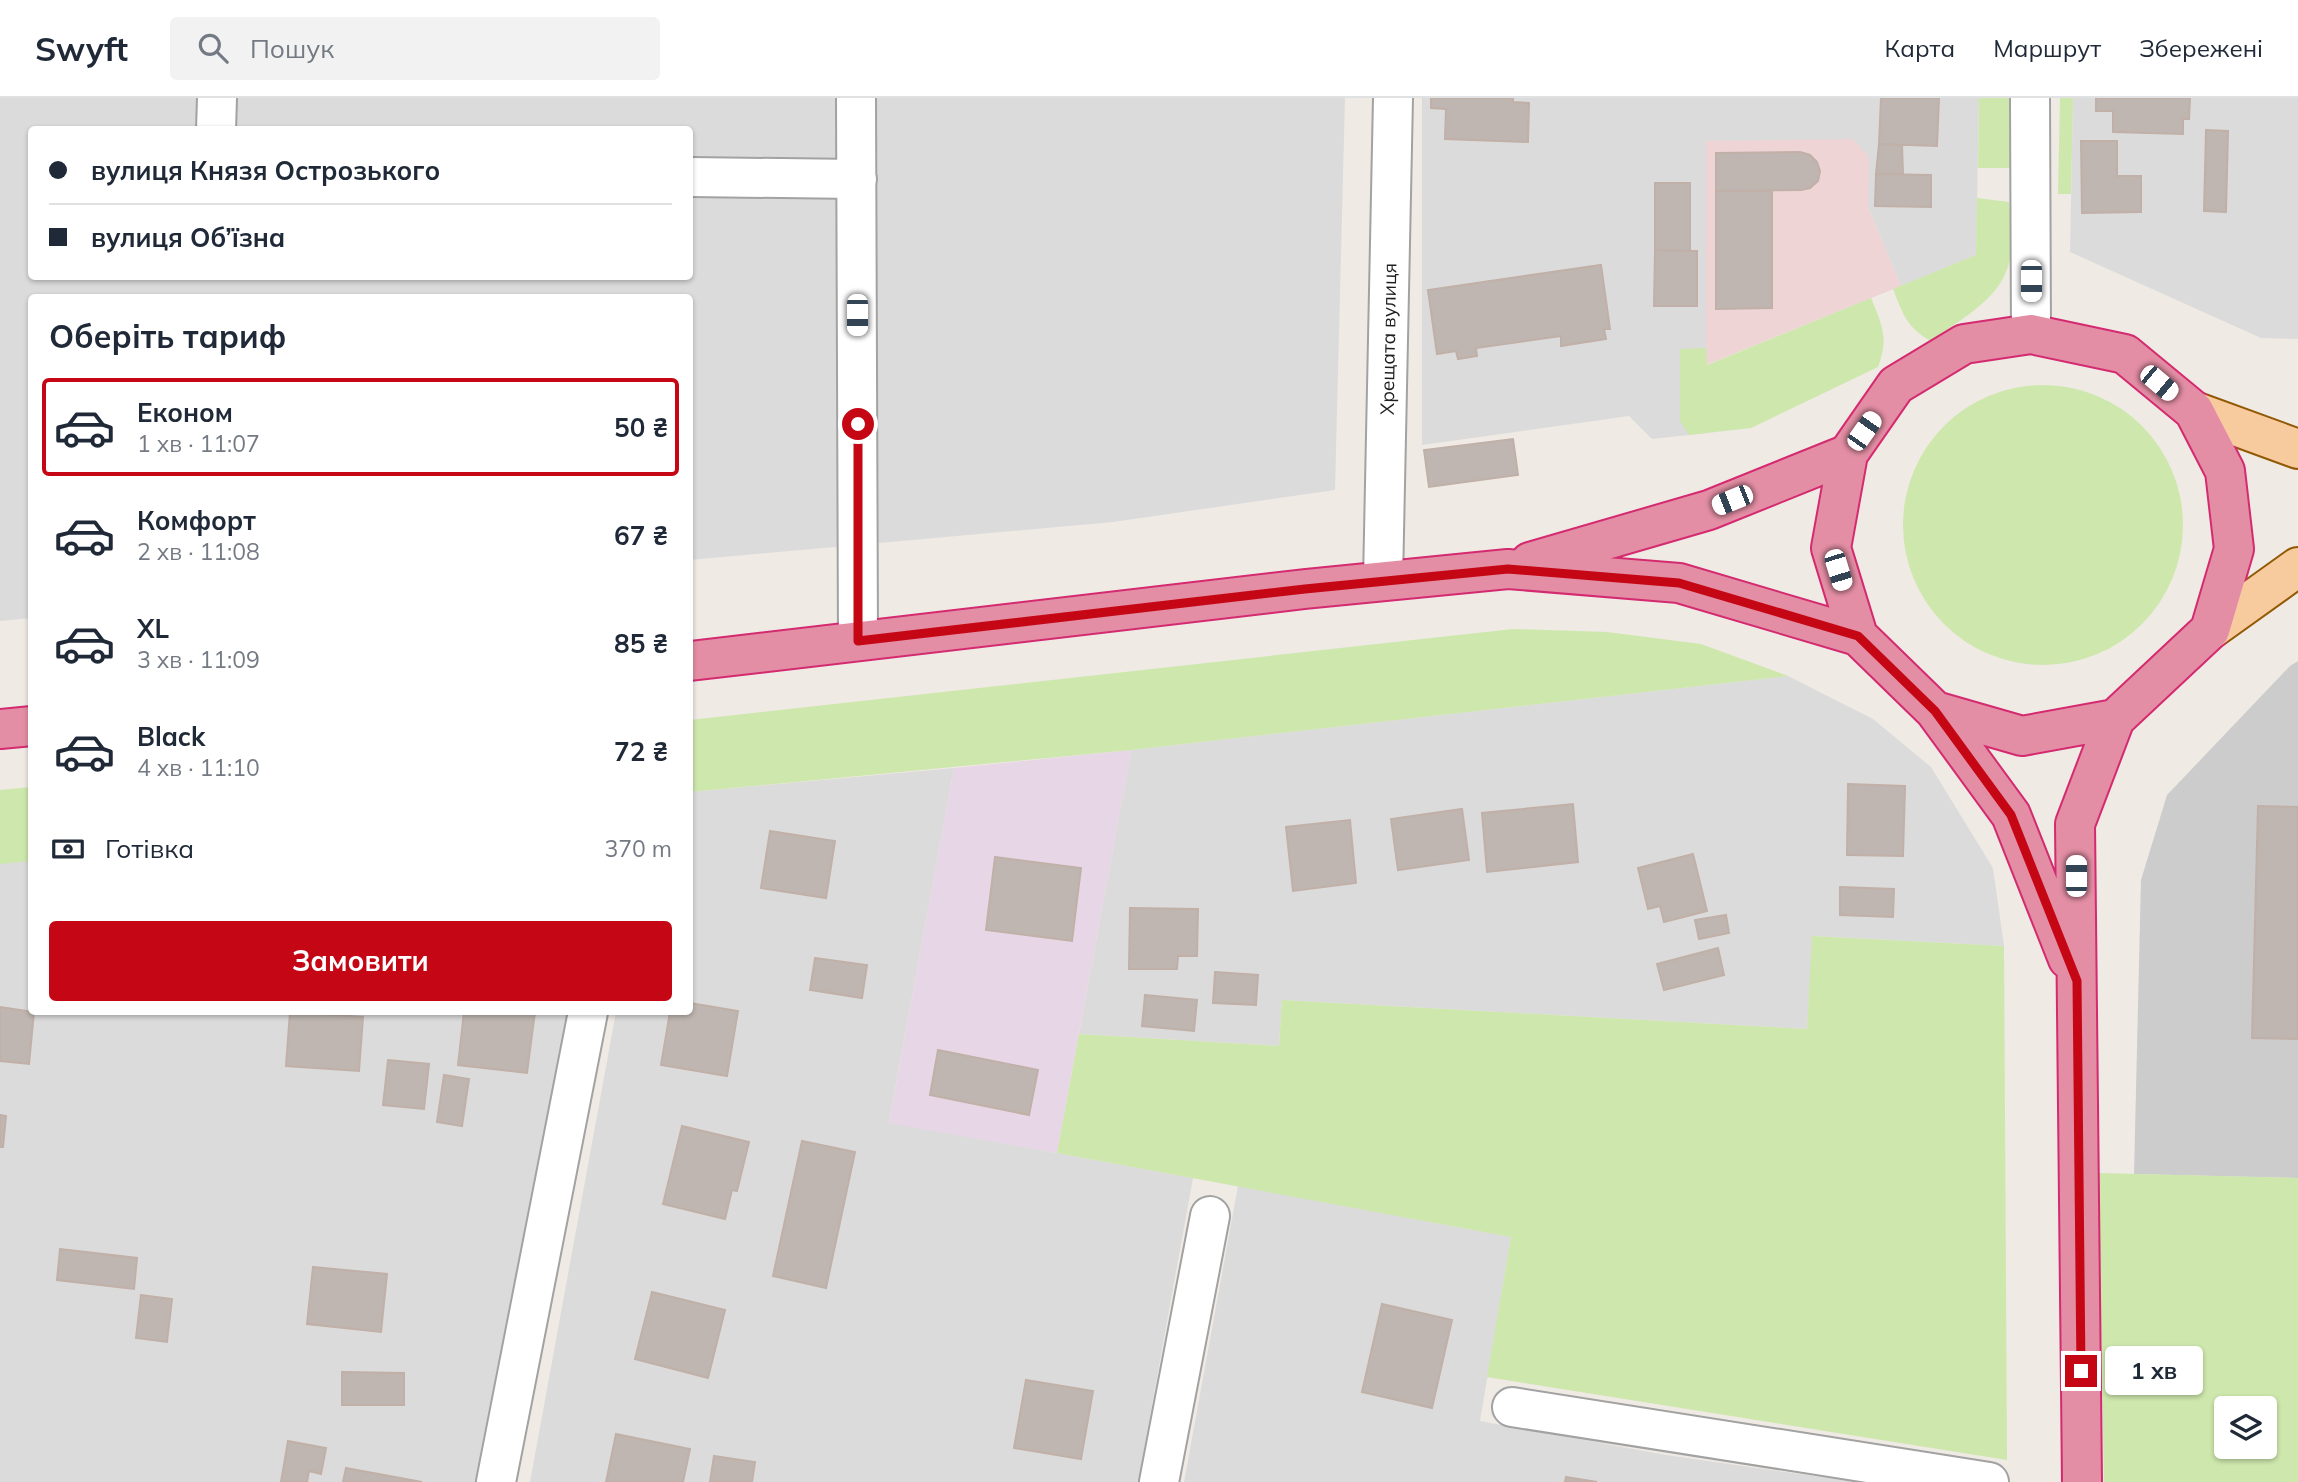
<!DOCTYPE html>
<html lang="uk">
<head>
<meta charset="utf-8">
<style>
	:root { --surface:#fff; --page:#f2f2f3; --text:#1f2937; --muted:#747a83; --line:#e0e1e3; --accent:#c50715 }
	body { margin:0; font-family:Mulish,sans-serif; background:var(--page); color:var(--text); height:100vh; display:flex; flex-direction:column; font-size:26px; white-space:nowrap }
	* { box-sizing:border-box; margin:0 }
	p { font-size:23px; color:var(--muted) }
	.icon { flex:none; width:38px; height:38px; fill:none; stroke:currentColor; stroke-width:2; stroke-linecap:round; stroke-linejoin:round }
	.map { position:relative; flex:1; overflow:hidden }
	.drawer { position:absolute; left:28px; top:196px; width:665px; height:721px; display:flex; flex-direction:column; background:var(--surface); border-radius:7px; box-shadow:0 2px 5px #0004 }
	.drawer>* { flex:none }
	.hud { position:absolute; left:28px; top:28px; width:665px; height:154px; border-radius:7px; box-shadow:0 2px 5px #0004; display:grid; align-content:center; height:154px; padding:0 21px; background:var(--surface) }
	.fabs { position:absolute; left:2214px; top:1298px; display:grid; gap:14px }
	.fabs a { display:grid; place-items:center; width:63px; height:63px; border-radius:7px; background:var(--surface); box-shadow:0 2px 5px #0004; font-size:35px }
	.end { position:absolute; width:32px; height:32px; margin:-16px; border:9px solid #c50715; background:#fff; box-shadow:0 0 0 4px #fff }
	.from { border-radius:50% }
	.bubble { position:absolute; height:49px; border-radius:7px; background:var(--surface); box-shadow:0 2px 5px #0004; font-size:23px; font-weight:700; line-height:49px; text-align:center }
	.car { position:absolute; width:21px; height:42px; margin:-21px -10px; border-radius:9px; box-shadow:0 0 5px 2px #0007; background:linear-gradient(#fff 24%,#345 0 40%,#fff 0 76%,#345 0 86%,#fff 0) }
	.hud b { display:flex; align-items:center; gap:24px; height:66px; font-size:26px }
	.hud b+b { border-top:2px solid var(--line) }
	.hud i { width:18px; height:18px; background:var(--text) }
	ul { padding:0; list-style:none }
	li { display:flex; align-items:center; gap:21px; height:98px; margin:0 14px 10px; padding:0 7px; border:4px solid transparent; border-radius:7px }
	li div { flex:1 }
	li b { display:block; font-size:26px }
	li em { font-style:normal; font-weight:700 }
	li.active { border-color:var(--accent) }
	li>.icon { width:63px; height:63px; stroke-width:1.5 }
	h2 { padding:0 21px; font-size:32px; line-height:84px }
	.pay { display:flex; align-items:center; gap:18px; height:77px; padding:0 21px; font-size:26px }
	.pay p { margin-inline-start:auto }
	.cta { display:flex; gap:14px; margin-top:auto; padding:14px 21px }
	.cta a { flex:1; height:80px; border-radius:7px; background:var(--accent); color:#fff; font-size:28px; font-weight:700; line-height:80px; text-align:center }
	header { display:flex; align-items:center; gap:42px; box-sizing:border-box; height:98px; padding:0 35px; background:var(--surface); border-bottom:2px solid var(--line) }
	header strong { font-size:33px }
	nav { display:flex; gap:38px; margin-inline-start:auto; font-size:24px }
	.search { width:490px; height:63px; background:var(--page); display:flex; align-items:center; gap:18px; box-sizing:border-box; padding:0 24px; border-radius:7px; color:var(--muted); font-size:26px }
	.map>svg:first-child { display:block }
</style>
</head>
<body>
<header>
<strong>Swyft</strong>
<div class="search"><svg class="icon" aria-label="search" viewBox="0 0 24 24"><circle cx="10" cy="10" r="6"/><path d="M15 15l6 6"/></svg>Пошук</div>
<nav><a>Карта</a><a>Маршрут</a><a>Збережені</a></nav>
</header>
<div class="map">
<svg width="2298" height="1384" viewBox="0 0 2298 1384">
	<rect width="100%" height="100%" fill="#efeae4"/>
	<path fill="#dcdbdb" fill-rule="evenodd" d="M 0,0 L 1345,0 L 1335,392 L 1113,424 L 690,462 L 690,200 L 32,200 L 31,520 L 0,523 ZM 32,32 L 690,32 L 690,178 L 32,178 Z
		M 1422,0 L 1979,0 L 1976,157 L 1901,188 L 1868,109 L 1868,59 L 1706,43 L 1706,335 L 1652,341 L 1629,318 L 1422,347 Z
		M 2073,0 L 2298,0 L 2298,241 L 2261,240 L 2070,154 Z
		M 1788,578 L 1873,621 L 1931,669 L 1993,770 L 2004,848 L 1813,838 L 1807,931 L 1282,902 L 1279,948 L 1079,936 L 1131,652 Z
		M 954,670 L 889,1024 L 1193,1080 L 1138,1384 L 530,1384 L 616,914 L 690,914 L 690,694 Z
		M 31,760 L 32,914 L 569,914 L 477,1384 L 0,1384 L 0,763 Z
		M 1238,1088 L 1511,1139 L 1480,1323 L 1666,1357 L 1856,1384 L 1184,1384 Z"/>
	<path fill="#efd4d5" d="M 1853,41 L 1869,59 L 1868,109 L 1901,188 L 1706,267 L 1706,43 Z"/>
	<path fill="#e7d6e5" d="M 1131,652 L 1057,1055 L 889,1025 L 954,670 Z"/>
	<path fill="#ccc" d="M 2298,563 L 2298,1080 L 2134,1076 L 2141,782 L 2167,697 L 2290,568 Z"/>
	<path fill="#cde7ac" fill-rule="evenodd" d="M 1979,0 L 2012,0 L 2011,70 L 1978,70 Z
		M 2060,0 L 2073,0 L 2071,96 L 2058,96 Z
		M 1977,100 L 2009,104 C 2010,120 2012,137 2011,153 C 2008,198 1963,219 1931,243 C 1906,229 1903,216 1893,191 L 1976,157 Z
		M 1871,200 C 1882,227 1889,240 1878,269 L 1751,330 L 1689,337 L 1680,323 L 1680,251 L 1706,250 L 1707,267 Z
		M1903 427a140 140 0 1 1 280 0a140 140 0 1 1-280 0Z
		M 1513,531 L 1607,534 L 1701,546 L 1788,578 L 1131,652 L 690,694 L 690,622 Z
		M 31,689 L 31,763 L 0,766 L 0,692 Z
		M 1812,838 L 2004,848 L 2007,1362 L 1487,1279 L 1511,1139 L 1057,1055 L 1079,936 L 1279,948 L 1282,902 L 1807,931 Z
		M 2098,1075 L 2298,1080 L 2298,1384 L 2104,1384 ZM 2226,1311 L 2264,1311 L 2264,1349 L 2226,1349 Z"/>
	<path fill="#bfb6b1" stroke="#c0b0a7" stroke-width="2" d="M 1431,0 L 1513,0 L 1513,4 L 1529,5 L 1528,44 L 1445,41 L 1446,11 L 1431,10 Z
		M 1881,0 L 1939,0 L 1937,48 L 1879,46 Z
		M 2096,0 L 2190,0 L 2189,21 L 2183,21 L 2183,36 L 2113,34 L 2113,13 L 2096,13 Z
		M 2206,32 L 2228,33 L 2226,114 L 2204,113 Z
		M 2081,43 L 2117,43 L 2117,78 L 2141,78 L 2141,114 L 2082,115 Z
		M 1879,46 L 1902,47 L 1903,76 L 1876,76 Z
		M 1800,54 L 1810,57 L 1817,64 L 1820,73 L 1818,83 L 1810,90 L 1801,92 L 1716,93 L 1716,55 Z
		M 1876,76 L 1931,77 L 1931,109 L 1875,108 Z
		M 1655,85 L 1690,85 L 1690,153 L 1655,152 Z
		M 1716,93 L 1772,93 L 1772,210 L 1716,211 Z
		M 1655,152 L 1697,153 L 1697,208 L 1654,208 Z
		M 1601,167 L 1610,231 L 1604,231 L 1606,241 L 1561,248 L 1561,238 L 1476,250 L 1477,258 L 1458,261 L 1456,253 L 1437,256 L 1428,192 Z
		M 1513,341 L 1518,377 L 1429,389 L 1424,352 Z
		M 1848,686 L 1905,688 L 1903,758 L 1847,757 Z
		M 1573,706 L 1578,764 L 1487,774 L 1482,715 Z
		M 2258,708 L 2298,709 L 2298,941 L 2252,940 Z
		M 1462,711 L 1469,762 L 1398,772 L 1391,721 Z
		M 1350,722 L 1356,785 L 1293,793 L 1286,729 Z
		M 770,733 L 835,743 L 826,800 L 761,790 Z
		M 1693,756 L 1707,813 L 1664,824 L 1660,808 L 1648,811 L 1638,770 Z
		M 995,759 L 1081,770 L 1072,843 L 986,832 Z
		M 1840,789 L 1894,791 L 1893,819 L 1840,817 Z
		M 1130,810 L 1198,811 L 1197,858 L 1178,858 L 1177,871 L 1129,871 Z
		M 1726,817 L 1729,835 L 1699,841 L 1695,822 Z
		M 1718,850 L 1724,877 L 1664,892 L 1657,866 Z
		M 815,860 L 867,867 L 862,900 L 810,892 Z
		M 1215,874 L 1258,877 L 1256,907 L 1213,905 Z
		M 1145,897 L 1197,902 L 1194,933 L 1142,928 Z
		M 690,905 L 738,913 L 727,978 L 661,967 L 670,914 L 690,914 Z
		M 0,909 L 34,914 L 29,966 L 0,963 Z
		M 290,914 L 363,919 L 359,973 L 286,968 Z
		M 464,914 L 535,914 L 527,975 L 458,967 Z
		M 938,952 L 1038,972 L 1029,1017 L 930,997 Z
		M 388,962 L 429,966 L 424,1011 L 383,1007 Z
		M 444,977 L 469,981 L 462,1028 L 437,1024 Z
		M 0,1017 L 6,1018 L 3,1049 L 0,1049 Z
		M 682,1028 L 749,1044 L 737,1093 L 732,1092 L 725,1121 L 663,1106 Z
		M 802,1043 L 855,1054 L 826,1190 L 773,1178 Z
		M 60,1151 L 137,1160 L 134,1191 L 57,1182 Z
		M 313,1169 L 387,1176 L 381,1234 L 307,1226 Z
		M 652,1194 L 725,1212 L 708,1280 L 635,1261 Z
		M 141,1197 L 172,1201 L 167,1244 L 136,1240 Z
		M 1382,1206 L 1452,1222 L 1432,1310 L 1362,1294 Z
		M 342,1274 L 404,1275 L 404,1307 L 342,1307 Z
		M 1026,1282 L 1093,1293 L 1081,1361 L 1014,1350 Z
		M 616,1336 L 690,1351 L 683,1384 L 606,1384 Z
		M 288,1343 L 326,1350 L 321,1376 L 309,1373 L 307,1384 L 281,1384 Z
		M 714,1358 L 755,1364 L 752,1384 L 710,1384 Z
		M 346,1370 L 422,1384 L 343,1384 Z
		M 1566,1379 L 1597,1384 L 1565,1384 Z"/>
	<g fill="none" stroke-linecap="round" stroke-linejoin="round">
		<defs>
			<path id="minor" d="M 856,0 L 858,543
				M 2030,0 L 2031,236
				M 216,32 L 217,0
				M 690,79 L 857,81
				M 1383,483 L 1393,0
				M 1512,1309 L 1989,1384
				M 496,1384 L 588,914
				M 1159,1384 L 1210,1118"/>
			<path id="major" d="M 2194,313 L 2298,351
				M 2210,532 L 2298,469"/>
			<path id="highway" d="M 1530,464 L 1709,412 L 1848,356
				M 1858,538 L 1831,450 L 1848,356 L 1896,287 L 1964,246 L 2031,236 L 2125,256 L 2194,313 L 2225,373 L 2234,451 L 2210,532 L 2115,621 L 2075,726 L 2082,1384
				M 690,563 L 1305,491 L 1508,471 L 1679,485 L 1858,538 L 1935,613 L 2011,717 L 2068,861
				M 1935,613 L 2022,638 L 2115,621
				M 0,631 L 32,628"/>
		</defs>
		<use href="#minor" stroke="#a2a2a2" stroke-width="42"/>
		<use href="#major" stroke="#925905" stroke-width="42"/>
		<use href="#highway" stroke="#d42a70" stroke-width="42"/>
		<use href="#minor" stroke="#fff" stroke-width="38"/>
		<use href="#major" stroke="#f8cb9f" stroke-width="38"/>
		<use href="#highway" stroke="#e38ea4" stroke-width="38"/>
	</g>
	<g fill="none" stroke-linecap="round" stroke-linejoin="round">
		<path stroke="#c50715" stroke-width="9" d="M 858,326 L 858,543 L 1305,491 L 1508,471 L 1679,485 L 1858,538 L 1935,613 L 2011,717 L 2077,883 L 2081,1273"/>
	</g>
	<g text-anchor="middle" dominant-baseline="central" stroke-width="5" stroke-linejoin="round" paint-order="stroke">
		<g font-size="19" fill="#1e1e1e" stroke="#fff">
			<text transform="translate(1388 241) rotate(-89)">Хрещата вулиця</text>
		</g>
	</g>
</svg>
<div class="fabs">
<a><svg class="icon" aria-label="layers" viewBox="0 0 24 24"><path d="M12 4l9 5-9 5-9-5zM3 14l9 5 9-5"/></svg></a>
</div>
<i class="end from" style="left:858px;top:326px"></i>
<i class="end" style="left:2081px;top:1273px"></i>
<div class="bubble" style="left:2105px;top:1248px;width:98px">1 хв</div>
<i class="car" style="left:2031px;top:183px;rotate:180deg"></i>
<i class="car" style="left:857px;top:217px;rotate:180deg"></i>
<i class="car" style="left:2159px;top:285px;rotate:130deg"></i>
<i class="car" style="left:1864px;top:333px;rotate:35deg"></i>
<i class="car" style="left:1732px;top:402px;rotate:248deg"></i>
<i class="car" style="left:1838px;top:472px;rotate:163deg"></i>
<i class="car" style="left:2076px;top:778px;rotate:0deg"></i>
<div class="hud">
<b><i class="from"></i>вулиця Князя Острозького</b>
<b><i></i>вулиця Об’їзна</b>
</div>
<section class="drawer">
<h2>Оберіть тариф</h2>
<ul>
<li class="active"><svg class="icon" aria-label="car" viewBox="0 0 24 24"><path d="M5 17H2v-5l4-1 3-4h7l3 4 3 1v5h-3M9 17h6M6 11h13"/><circle cx="7" cy="17" r="2"/><circle cx="17" cy="17" r="2"/></svg><div><b>Економ</b><p>1 хв · 11:07</p></div><em>50 ₴</em></li>
<li><svg class="icon" aria-label="car" viewBox="0 0 24 24"><path d="M5 17H2v-5l4-1 3-4h7l3 4 3 1v5h-3M9 17h6M6 11h13"/><circle cx="7" cy="17" r="2"/><circle cx="17" cy="17" r="2"/></svg><div><b>Комфорт</b><p>2 хв · 11:08</p></div><em>67 ₴</em></li>
<li><svg class="icon" aria-label="car" viewBox="0 0 24 24"><path d="M5 17H2v-5l4-1 3-4h7l3 4 3 1v5h-3M9 17h6M6 11h13"/><circle cx="7" cy="17" r="2"/><circle cx="17" cy="17" r="2"/></svg><div><b>XL</b><p>3 хв · 11:09</p></div><em>85 ₴</em></li>
<li><svg class="icon" aria-label="car" viewBox="0 0 24 24"><path d="M5 17H2v-5l4-1 3-4h7l3 4 3 1v5h-3M9 17h6M6 11h13"/><circle cx="7" cy="17" r="2"/><circle cx="17" cy="17" r="2"/></svg><div><b>Black</b><p>4 хв · 11:10</p></div><em>72 ₴</em></li>
</ul>
<div class="pay"><svg class="icon" aria-label="cash" viewBox="0 0 24 24"><path d="M3 7h18v10H3z"/><circle cx="12" cy="12" r="2"/></svg>Готівка<p>370 m</p></div>
<div class="cta"><a>Замовити</a></div>
</section>
</div>
</body>
</html>
